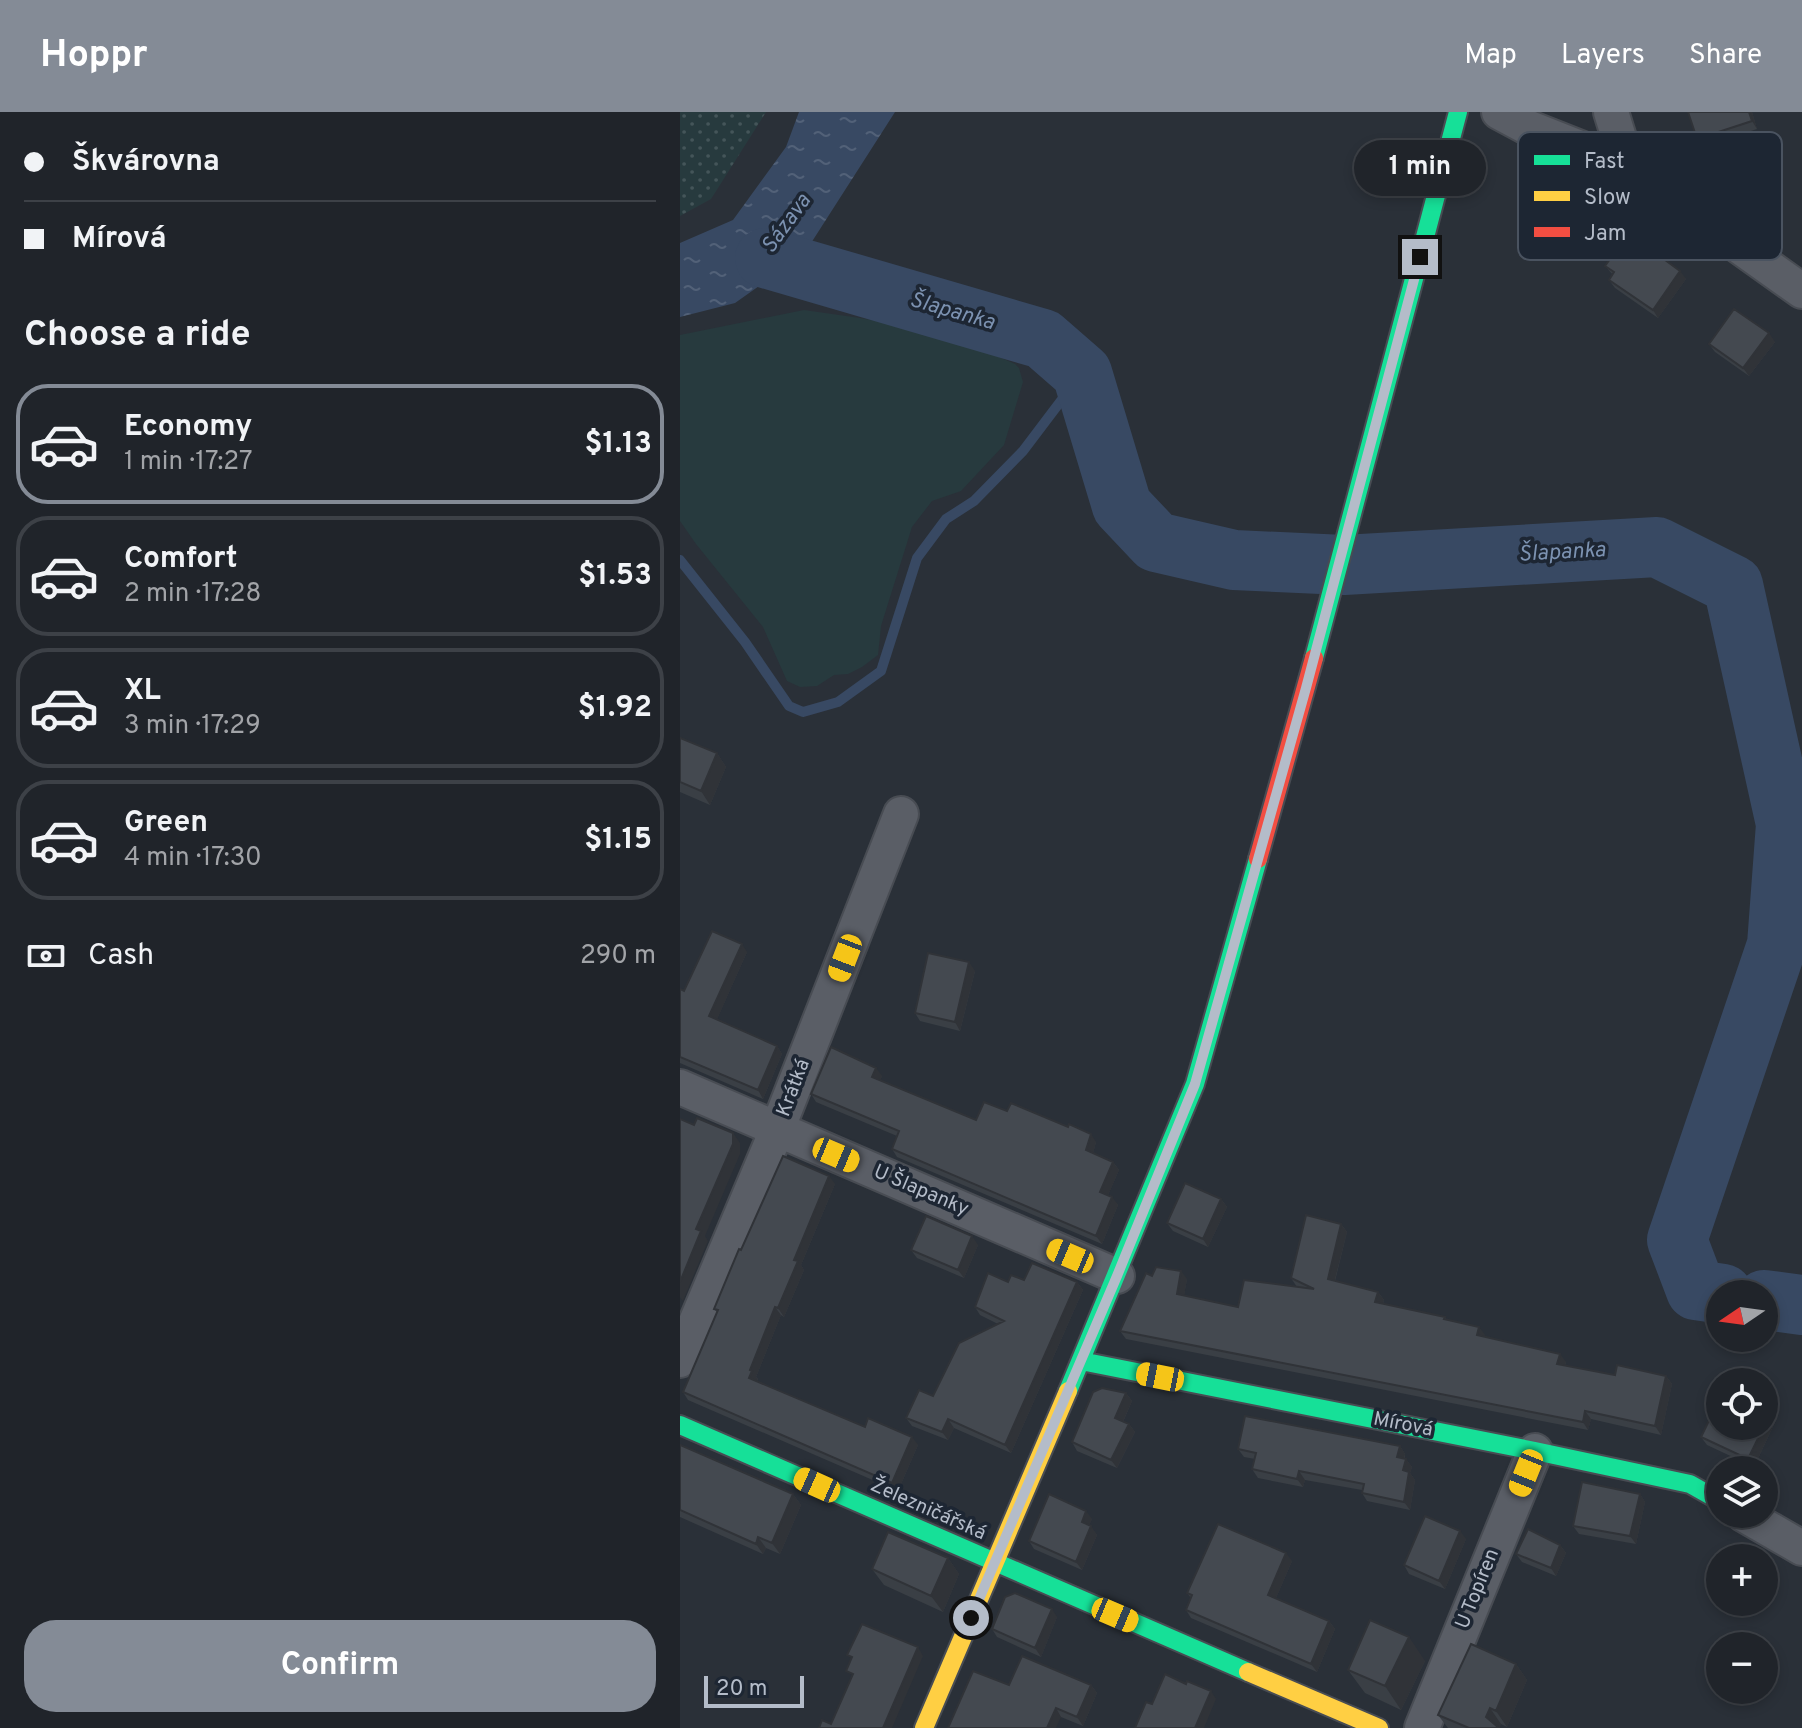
<!DOCTYPE html>
<html lang="en">
<head>
<meta charset="utf-8">
<style>
	:root { --surface:#20242a; --page:#2d3036; --text:#f1f3f6; --muted:#a2a4a8; --line:#3d4147; --accent:#848b96 }
	body { margin:0; font-family:Overpass,sans-serif; background:var(--page); color:var(--text); height:100vh; display:flex; flex-direction:column; font-size:30px; white-space:nowrap }
	* { box-sizing:border-box; margin:0 }
	p { font-size:26px; color:var(--muted) }
	.icon { flex:none; width:44px; height:44px; fill:none; stroke:currentColor; stroke-width:2; stroke-linecap:round; stroke-linejoin:round }
	.map { position:relative; flex:1; overflow:hidden }
	.details { display:flex; flex-direction:column; background:var(--surface); width:680px }
	.details>* { flex:none }
	.banner { display:grid; align-content:center; height:176px; padding:0 24px; background:var(--surface) }
	.needle { width:52px; rotate:257deg }
	.controls { position:absolute; left:1026px; top:1168px; display:grid; gap:16px }
	.controls a { display:grid; place-items:center; width:72px; height:72px; border-radius:50%; background:var(--surface); box-shadow:0 4px 12px #0003,0 0 0 2px var(--line); font-size:40px }
	.scale { position:absolute; left:24px; bottom:20px; width:100px; box-sizing:border-box; padding-left:8px; border:4px solid #b4bcc9; border-top:0; font-size:22px; line-height:28px; white-space:nowrap; color:#b4bcc9; -webkit-text-stroke:6px #1d2633; paint-order:stroke }
	.end { position:absolute; width:36px; height:36px; margin:-18px; border:10px solid #b4bcc9; background:#111; box-shadow:0 0 0 4px #111 }
	.from { border-radius:50% }
	.bubble { position:absolute; height:56px; border-radius:28px; background:var(--surface); box-shadow:0 4px 12px #0003,0 0 0 2px var(--line); font-size:26px; font-weight:700; line-height:56px; text-align:center }
	.car { position:absolute; width:24px; height:48px; margin:-24px -12px; border-radius:10px; box-shadow:0 0 6px 2px #0007; background:linear-gradient(#f5c518 24%,#345 0 40%,#f5c518 0 76%,#345 0 86%,#f5c518 0) }
	.banner b { display:flex; align-items:center; gap:28px; height:76px; font-size:30px }
	.banner b+b { border-top:2px solid var(--line) }
	.banner i { width:20px; height:20px; background:var(--text) }
	ul { padding:0; list-style:none }
	li { display:flex; align-items:center; gap:24px; height:120px; margin:0 16px 12px; padding:0 8px; border:4px solid var(--line); border-radius:32px }
	li div { flex:1 }
	li b { display:block; font-size:30px }
	li em { font-style:normal; font-weight:700 }
	li.active { border-color:var(--accent) }
	li>.icon { width:72px; height:72px; stroke-width:1.5 }
	h2 { padding:0 24px; font-size:36px; line-height:96px }
	.pay { display:flex; align-items:center; gap:20px; height:88px; padding:0 24px; font-size:30px }
	.pay p { margin-inline-start:auto }
	.action { display:flex; gap:16px; margin-top:auto; padding:16px 24px }
	.action a { flex:1; height:92px; border-radius:32px; background:var(--accent); color:#fff; font-size:32px; font-weight:700; line-height:92px; text-align:center }
	header { display:flex; align-items:center; gap:48px; box-sizing:border-box; height:112px; padding:0 40px; background:var(--accent); color:#fff }
	header strong { font-size:38px }
	nav { display:flex; gap:44px; margin-inline-start:auto; font-size:28px }
	main { display:flex; flex:1; min-height:0 }
	.map>svg:first-child { display:block }
</style>
</head>
<body>
<header>
<strong>Hoppr</strong>
<nav><a>Map</a><a>Layers</a><a>Share</a></nav>
</header>
<main>
<section class="details">
<div class="banner">
<b><i class="from"></i>Škvárovna</b>
<b><i></i>Mírová</b>
</div>
<h2>Choose a ride</h2>
<ul>
<li class="active"><svg class="icon" aria-label="car" viewBox="0 0 24 24"><path d="M5 17H2v-5l4-1 3-4h7l3 4 3 1v5h-3M9 17h6M6 11h13"/><circle cx="7" cy="17" r="2"/><circle cx="17" cy="17" r="2"/></svg><div><b>Economy</b><p>1 min · 17:27</p></div><em>$1.13</em></li>
<li><svg class="icon" aria-label="car" viewBox="0 0 24 24"><path d="M5 17H2v-5l4-1 3-4h7l3 4 3 1v5h-3M9 17h6M6 11h13"/><circle cx="7" cy="17" r="2"/><circle cx="17" cy="17" r="2"/></svg><div><b>Comfort</b><p>2 min · 17:28</p></div><em>$1.53</em></li>
<li><svg class="icon" aria-label="car" viewBox="0 0 24 24"><path d="M5 17H2v-5l4-1 3-4h7l3 4 3 1v5h-3M9 17h6M6 11h13"/><circle cx="7" cy="17" r="2"/><circle cx="17" cy="17" r="2"/></svg><div><b>XL</b><p>3 min · 17:29</p></div><em>$1.92</em></li>
<li><svg class="icon" aria-label="car" viewBox="0 0 24 24"><path d="M5 17H2v-5l4-1 3-4h7l3 4 3 1v5h-3M9 17h6M6 11h13"/><circle cx="7" cy="17" r="2"/><circle cx="17" cy="17" r="2"/></svg><div><b>Green</b><p>4 min · 17:30</p></div><em>$1.15</em></li>
</ul>
<div class="pay"><svg class="icon" aria-label="cash" viewBox="0 0 24 24"><path d="M3 7h18v10H3z"/><circle cx="12" cy="12" r="2"/></svg>Cash<p>290 m</p></div>
<div class="action"><a>Confirm</a></div>
</section>
<div class="map">
<svg width="1122" height="1616" viewBox="0 0 1122 1616">
	<defs>
		<pattern id="grass-dots" width="8" height="8" patternUnits="userSpaceOnUse" patternTransform="scale(2)"><rect width="8" height="8" fill="#273a3e"/><path d="M2 2h.1M6 6h.1" fill="none" stroke="#445559" stroke-width="1.8" stroke-linecap="round"/></pattern>
		<pattern id="water-ripples" width="26" height="14" patternUnits="userSpaceOnUse" patternTransform="scale(2)"><rect width="26" height="14" fill="#384963"/><path d="M2 4q2-2 4 0t4 0M15 11q2-2 4 0t4 0" fill="none" stroke="#526178"/></pattern>
	</defs>
	<rect width="100%" height="100%" fill="#2a3038"/>
	<path fill="url(#grass-dots)" d="M 0,0 L 86,0 L 31,87 L 0,104 Z"/>
	<path fill="#273a3e" d="M 124,198 L 180,206 L 268,222 L 335,252 L 339,256 L 343,270 L 324,333 L 281,379 L 252,389 L 232,415 L 201,514 L 198,543 L 182,555 L 168,562 L 154,563 L 137,574 L 120,575 L 107,569 L 83,515 L 16,432 L 0,409 L 0,223 Z"/>
	<path fill="url(#water-ripples)" d="M 119,0 L 215,0 L 124,142 L 55,191 L 0,205 L 0,131 L 53,108 L 106,35 Z"/>
	<g fill="none" stroke-linecap="round" stroke-linejoin="round">
		<path stroke="#384963" stroke-width="10" d="M 0,448 L 65,530 L 109,594 L 123,600 L 158,590 L 201,559 L 237,446 L 266,407 L 294,389 L 343,339 L 402,261"/>
		<path stroke="#384963" stroke-width="60" d="M 85,146 L 363,227 L 402,261 L 442,394 L 476,430 L 554,448 L 664,453 L 977,435 L 1053,473 L 1106,712 L 1097,833 L 997,1128 L 1016,1178 L 1043,1182
			M 1084,1188 L 1122,1193"/>
		<defs>
			<path id="street" d="M 819,0 L 847,15 L 948,55 L 1122,179
				M 931,0 L 948,55
				M 0,975 L 437,1164
				M 0,1248 L 97,1018 L 221,702
				M 1063,1402 L 1122,1436
				M 742,1616 L 855,1339"/>
			<path id="fast" d="M 634,546 L 778,0
				M 401,1249 L 855,1339 L 1010,1372 L 1040,1389
				M 388,1279 L 515,972 L 578,747
				M 0,1313 L 568,1560"/>
			<path id="slow" d="M 568,1560 L 699,1616
				M 244,1616 L 388,1279"/>
			<path id="jam" d="M 578,747 L 634,546"/>
		</defs>
		<use href="#street" stroke="#484c53" stroke-width="38"/>
		<use href="#fast" stroke="#484c53" stroke-width="22"/>
		<use href="#slow" stroke="#484c53" stroke-width="22"/>
		<use href="#jam" stroke="#484c53" stroke-width="22"/>
		<use href="#street" stroke="#5a5e66" stroke-width="34"/>
		<use href="#fast" stroke="#16e098" stroke-width="18"/>
		<use href="#slow" stroke="#ffcf43" stroke-width="18"/>
		<use href="#jam" stroke="#f24e42" stroke-width="18"/>
	</g>
	<path fill="#3a3f45" d="M 1072,0 L 1077,17 L 1022,35 L 1017,27 Z
		M 954,133 L 1006,167 L 978,206 L 935,176 L 929,168 L 933,163 L 925,154 Z
		M 1095,230 L 1069,264 L 1035,240 L 1029,232 Z
		M 0,626 L 37,641 L 46,655 L 30,693 L 0,680 Z
		M 67,840 L 37,907 L 97,934 L 102,942 L 83,987 L 0,951 L 0,877 L 4,879 Z
		M 295,859 L 280,919 L 240,909 L 235,901 Z
		M 202,964 L 200,968 L 296,1008 L 327,999 L 416,1030 L 413,1041 L 433,1050 L 439,1058 L 428,1083 L 438,1093 L 422,1132 L 217,1045 L 212,1037 L 217,1024 L 136,990 L 131,982 Z
		M 155,1072 L 121,1153 L 124,1158 L 104,1205 L 101,1203 L 76,1265 L 78,1267 L 77,1269 L 185,1315 L 238,1333 L 218,1379 L 8,1288 L 3,1280 L 37,1200 L 34,1197 L 61,1138 Z
		M 541,1087 L 547,1095 L 528,1135 L 493,1119 L 487,1111 Z
		M 661,1112 L 667,1120 L 655,1169 L 698,1180 L 704,1188 L 703,1192 L 765,1205 L 767,1208 L 799,1215 L 804,1224 L 886,1250 L 885,1254 L 935,1263 L 986,1264 L 992,1272 L 981,1323 L 911,1307 L 908,1318 L 446,1227 L 440,1219 L 472,1164 L 507,1167 L 504,1183 L 558,1195 L 617,1175 L 611,1166 Z
		M 298,1133 L 284,1166 L 237,1146 L 231,1138 Z
		M 344,1168 L 397,1170 L 403,1178 L 331,1341 L 274,1316 L 268,1328 L 232,1314 L 226,1306 L 253,1284 L 318,1212 L 300,1203 L 295,1195 L 328,1170 Z
		M 446,1281 L 452,1289 L 443,1310 L 449,1312 L 455,1320 L 437,1356 L 397,1339 L 392,1330 Z
		M 1097,1306 L 1074,1355 L 1027,1333 L 1021,1325 Z
		M 0,1333 L 113,1382 L 121,1393 L 100,1442 L 86,1436 L 83,1442 L 0,1405 Z
		M 720,1334 L 725,1342 L 725,1346 L 732,1355 L 730,1361 L 735,1368 L 730,1398 L 687,1389 L 682,1381 L 682,1378 L 625,1368 L 623,1375 L 578,1366 L 572,1357 L 575,1347 L 564,1345 L 558,1337 Z
		M 960,1382 L 965,1390 L 956,1432 L 899,1422 L 893,1414 Z
		M 412,1407 L 409,1413 L 417,1423 L 402,1458 L 354,1437 L 349,1429 Z
		M 786,1427 L 765,1477 L 729,1462 L 724,1453 Z
		M 880,1433 L 886,1441 L 876,1464 L 842,1450 L 836,1442 Z
		M 268,1446 L 279,1462 L 263,1500 L 204,1473 L 192,1457 Z
		M 612,1449 L 596,1486 L 649,1509 L 655,1517 L 637,1560 L 511,1506 L 506,1498 L 511,1486 L 507,1481 Z
		M 377,1505 L 361,1545 L 317,1525 L 312,1517 Z
		M 745,1549 L 721,1598 L 685,1581 L 668,1558 Z
		M 836,1552 L 847,1568 L 827,1615 L 821,1612 L 819,1616 L 768,1616 L 758,1603 Z
		M 329,1573 L 411,1573 L 417,1581 L 403,1614 L 381,1605 Z"/>
	<path fill="#303338" d="M 1069,0 L 1072,0 L 1077,17 L 1072,9 Z
		M 1000,159 L 1006,167 L 978,206 L 973,198 Z
		M 1089,221 L 1095,230 L 1069,264 L 1063,256 Z
		M 37,641 L 46,655 L 30,693 L 21,679 Z
		M 62,832 L 67,840 L 35,912 L 29,904 Z
		M 289,850 L 295,859 L 280,919 L 275,910 Z
		M 97,934 L 102,942 L 83,987 L 78,978 Z
		M 196,956 L 202,964 L 198,973 L 192,965 Z
		M 53,1021 L 60,1031 L 60,1042 L 25,1124 L 28,1129 L 3,1189 L 0,1185 L 0,1170 L 16,1117 Z
		M 411,1022 L 416,1030 L 412,1046 L 406,1038 Z
		M 433,1050 L 439,1058 L 426,1088 L 420,1080 Z
		M 149,1064 L 155,1072 L 121,1153 L 124,1158 L 104,1205 L 98,1196 L 114,1148 Z
		M 432,1085 L 438,1093 L 422,1132 L 416,1124 Z
		M 541,1087 L 547,1095 L 528,1135 L 523,1127 Z
		M 661,1112 L 667,1120 L 653,1175 L 648,1167 Z
		M 292,1124 L 298,1133 L 284,1166 L 278,1158 Z
		M 501,1159 L 507,1167 L 503,1190 L 497,1182 Z
		M 397,1170 L 403,1178 L 331,1341 L 325,1333 Z
		M 698,1180 L 704,1188 L 701,1199 L 695,1190 Z
		M 95,1195 L 101,1203 L 76,1265 L 78,1267 L 74,1274 L 69,1266 L 70,1258 Z
		M 799,1215 L 805,1223 L 803,1231 L 797,1223 Z
		M 880,1242 L 886,1250 L 883,1261 L 877,1252 Z
		M 986,1264 L 992,1272 L 981,1323 L 975,1314 Z
		M 446,1281 L 452,1289 L 441,1314 L 435,1306 Z
		M 1092,1298 L 1097,1306 L 1074,1355 L 1068,1347 Z
		M 905,1299 L 911,1307 L 908,1318 L 903,1310 Z
		M 268,1307 L 274,1316 L 268,1328 L 262,1320 Z
		M 449,1312 L 455,1320 L 437,1356 L 431,1348 Z
		M 232,1325 L 238,1333 L 218,1379 L 212,1371 Z
		M 720,1334 L 725,1342 L 723,1353 L 717,1345 Z
		M 726,1347 L 732,1355 L 730,1361 L 735,1368 L 730,1398 L 724,1390 L 723,1358 Z
		M 619,1359 L 625,1368 L 623,1375 L 617,1367 Z
		M 113,1382 L 121,1393 L 100,1442 L 92,1431 Z
		M 960,1382 L 965,1390 L 956,1432 L 950,1424 Z
		M 406,1399 L 412,1407 L 407,1418 L 402,1410 Z
		M 411,1414 L 417,1423 L 402,1458 L 396,1450 Z
		M 780,1419 L 786,1427 L 765,1477 L 759,1469 Z
		M 78,1425 L 86,1436 L 83,1442 L 76,1432 Z
		M 880,1433 L 886,1441 L 876,1464 L 871,1456 Z
		M 606,1441 L 612,1449 L 594,1491 L 588,1483 Z
		M 268,1446 L 279,1462 L 263,1500 L 251,1484 Z
		M 372,1497 L 377,1505 L 361,1545 L 355,1536 Z
		M 649,1509 L 655,1517 L 637,1560 L 631,1552 Z
		M 729,1525 L 745,1549 L 721,1598 L 705,1574 Z
		M 238,1535 L 243,1544 L 212,1616 L 203,1616 Z
		M 836,1552 L 847,1568 L 827,1615 L 816,1599 Z
		M 411,1573 L 417,1581 L 403,1614 L 397,1605 Z
		M 531,1579 L 536,1587 L 524,1616 L 515,1616 Z
		M 376,1596 L 381,1605 L 376,1616 L 367,1616 Z
		M 810,1596 L 821,1612 L 819,1616 L 806,1605 Z"/>
	<path fill="#444950" stroke="#303338" stroke-width="2" d="M 1008,0 L 1069,0 L 1072,9 L 1017,27 Z
		M 945,126 L 954,133 L 958,128 L 1000,159 L 973,198 L 929,168 L 934,160 L 925,154 Z
		M 1054,197 L 1089,221 L 1063,256 L 1029,232 Z
		M 0,626 L 37,641 L 21,679 L 0,670 Z
		M 32,819 L 62,832 L 29,904 L 97,934 L 78,978 L 0,945 L 0,877 L 4,879 Z
		M 248,841 L 289,850 L 275,910 L 235,901 Z
		M 151,935 L 196,956 L 192,965 L 296,1008 L 304,990 L 327,999 L 331,991 L 388,1015 L 389,1012 L 411,1022 L 406,1038 L 433,1050 L 420,1080 L 432,1085 L 416,1124 L 212,1037 L 219,1019 L 131,982 Z
		M 17,1006 L 53,1021 L 53,1032 L 16,1117 L 21,1119 L 0,1170 L 0,1007 L 14,1013 Z
		M 103,1044 L 149,1064 L 114,1148 L 118,1149 L 98,1196 L 95,1195 L 70,1258 L 72,1259 L 69,1266 L 185,1315 L 188,1306 L 232,1325 L 212,1371 L 3,1280 L 38,1198 L 34,1197 L 59,1137 L 61,1138 Z
		M 505,1071 L 541,1087 L 523,1127 L 487,1111 Z
		M 626,1103 L 661,1112 L 648,1167 L 698,1180 L 695,1190 L 765,1205 L 764,1207 L 799,1215 L 797,1223 L 880,1242 L 877,1252 L 935,1263 L 937,1253 L 986,1264 L 975,1314 L 905,1299 L 903,1310 L 440,1219 L 466,1161 L 472,1164 L 476,1155 L 501,1159 L 497,1182 L 558,1195 L 564,1168 L 634,1177 L 611,1166 Z
		M 246,1104 L 292,1124 L 278,1158 L 231,1138 Z
		M 352,1151 L 397,1170 L 325,1333 L 268,1307 L 262,1320 L 226,1306 L 239,1278 L 253,1284 L 279,1231 L 324,1209 L 295,1195 L 308,1161 L 328,1170 L 331,1163 L 344,1168 Z
		M 422,1276 L 446,1281 L 435,1306 L 449,1312 L 431,1348 L 392,1330 L 413,1280 Z
		M 1040,1286 L 1040,1314 L 1084,1314 L 1068,1347 L 1021,1325 Z
		M 1084,1295 L 1092,1298 L 1084,1314 Z
		M 565,1304 L 720,1334 L 717,1345 L 726,1347 L 723,1358 L 729,1360 L 724,1390 L 682,1381 L 684,1372 L 619,1359 L 617,1367 L 572,1357 L 576,1341 L 558,1337 Z
		M 0,1333 L 113,1382 L 92,1431 L 78,1425 L 76,1432 L 0,1398 Z
		M 902,1370 L 960,1382 L 950,1424 L 893,1414 Z
		M 369,1382 L 406,1399 L 402,1410 L 411,1414 L 396,1450 L 349,1429 Z
		M 745,1404 L 780,1419 L 759,1469 L 724,1453 Z
		M 538,1412 L 606,1441 L 588,1483 L 649,1509 L 631,1552 L 506,1498 L 512,1483 L 507,1481 Z
		M 848,1417 L 880,1433 L 871,1456 L 836,1442 Z
		M 208,1420 L 268,1446 L 251,1484 L 192,1457 Z
		M 335,1481 L 372,1497 L 355,1536 L 312,1517 L 325,1485 Z
		M 690,1508 L 729,1525 L 705,1574 L 668,1558 Z
		M 182,1512 L 238,1535 L 203,1616 L 139,1616 L 142,1608 L 151,1612 L 173,1562 L 166,1559 L 172,1545 L 167,1543 Z
		M 791,1532 L 836,1552 L 816,1599 L 810,1596 L 806,1605 L 819,1616 L 789,1616 L 758,1603 Z
		M 342,1544 L 411,1573 L 397,1605 L 376,1596 L 367,1616 L 268,1616 L 293,1559 L 329,1573 Z
		M 485,1562 L 506,1572 L 507,1569 L 531,1579 L 515,1616 L 455,1616 L 466,1590 L 472,1592 Z"/>
	<g fill="none" stroke-linecap="round" stroke-linejoin="round">
		<path stroke="#b4bcc9" stroke-width="10" d="M 291,1506 L 437,1164 L 515,972 L 626,576 L 740,145"/>
	</g>
	<g text-anchor="middle" dominant-baseline="central" stroke-width="7" stroke-linejoin="round" paint-order="stroke">
		<g font-size="20" fill="#b4bcc9" stroke="#1d2633">
			<text transform="translate(114 976) rotate(-69)">Krátká</text>
			<text transform="translate(241 1079) rotate(23)">U Šlapanky</text>
			<text transform="translate(723 1313) rotate(11)">Mírová</text>
			<text transform="translate(248 1398) rotate(24)">Železničářská</text>
			<text transform="translate(798 1477) rotate(-68)">U Topíren</text>
		</g>
		<g font-size="22" font-style="italic" fill="#7c92b1" stroke="#1d2633">
			<text transform="translate(107 112) rotate(-54)">Sázava</text>
			<text transform="translate(272 200) rotate(16)">Šlapanka</text>
			<text transform="translate(882 441) rotate(-3)">Šlapanka</text>
		</g>
	</g>
	<rect x="838" y="20" width="264" height="128" rx="12" fill="#1d2633" stroke="#4a5360" stroke-width="2"/>
	<rect x="854" y="43" width="36" height="10" fill="#16e098"/>
	<rect x="854" y="79" width="36" height="10" fill="#ffcf43"/>
	<rect x="854" y="115" width="36" height="10" fill="#f24e42"/>
	<g font-size="22" fill="#b4bcc9">
		<text x="904" y="56">Fast</text>
		<text x="904" y="92">Slow</text>
		<text x="904" y="128">Jam</text>
	</g>
</svg>
<div class="controls">
<a><svg class="needle" viewBox="-14 -14 28 28"><path d="M0-13l5 13h-10z" fill="#e53935"/><path d="M0 13l5-13h-10z" fill="#a2a4a8"/></svg></a>
<a><svg class="icon" aria-label="locate" viewBox="0 0 24 24"><circle cx="12" cy="12" r="6"/><path d="M12 2v4M12 18v4M2 12h4M18 12h4"/></svg></a>
<a><svg class="icon" aria-label="layers" viewBox="0 0 24 24"><path d="M12 4l9 5-9 5-9-5zM3 14l9 5 9-5"/></svg></a>
<a>+</a>
<a>−</a>
</div>
<div class="scale">20 m</div>
<i class="end from" style="left:291px;top:1506px"></i>
<i class="end" style="left:740px;top:145px"></i>
<div class="bubble" style="left:674px;top:28px;width:132px">1 min</div>
<i class="car" style="left:165px;top:846px;rotate:201deg"></i>
<i class="car" style="left:156px;top:1043px;rotate:113deg"></i>
<i class="car" style="left:390px;top:1144px;rotate:293deg"></i>
<i class="car" style="left:480px;top:1265px;rotate:281deg"></i>
<i class="car" style="left:846px;top:1361px;rotate:202deg"></i>
<i class="car" style="left:137px;top:1373px;rotate:294deg"></i>
<i class="car" style="left:435px;top:1503px;rotate:113deg"></i>
</div>
</main>
</body>
</html>
